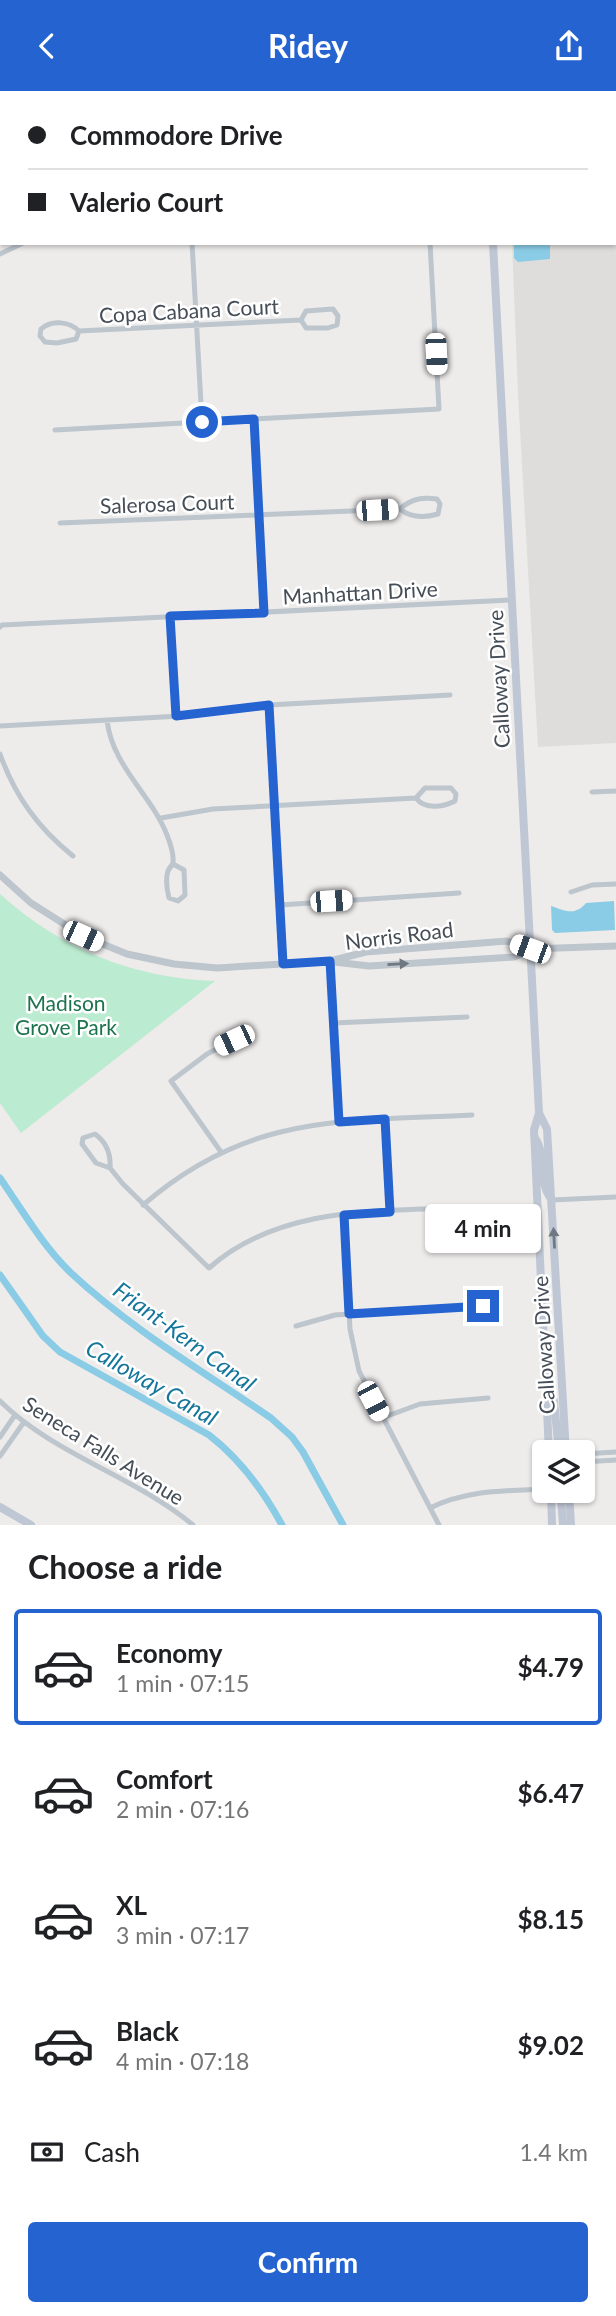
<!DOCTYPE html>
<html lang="en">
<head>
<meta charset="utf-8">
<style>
	:root { --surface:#fff; --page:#f6f6f6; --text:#202124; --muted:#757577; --line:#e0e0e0; --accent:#2463d0 }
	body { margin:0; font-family:Lato,sans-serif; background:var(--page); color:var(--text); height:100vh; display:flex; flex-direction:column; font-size:26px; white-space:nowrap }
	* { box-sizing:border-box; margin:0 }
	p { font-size:23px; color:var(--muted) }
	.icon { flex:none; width:38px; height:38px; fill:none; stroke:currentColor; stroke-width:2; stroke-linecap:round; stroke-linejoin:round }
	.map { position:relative; height:1434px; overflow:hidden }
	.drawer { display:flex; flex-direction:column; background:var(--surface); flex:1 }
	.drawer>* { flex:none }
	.guide { position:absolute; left:0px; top:0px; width:616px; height:154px; box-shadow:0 2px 5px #0004; display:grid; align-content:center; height:154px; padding:0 28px; background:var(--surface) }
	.fabs { position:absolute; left:532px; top:1349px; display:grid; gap:14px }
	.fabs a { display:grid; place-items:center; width:63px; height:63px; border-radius:7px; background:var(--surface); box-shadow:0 2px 5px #0004; font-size:35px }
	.end { position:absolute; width:32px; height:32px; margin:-16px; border:9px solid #2463d0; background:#fff; box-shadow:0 0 0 4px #fff }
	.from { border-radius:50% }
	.bubble { position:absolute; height:49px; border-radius:7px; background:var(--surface); box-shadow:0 2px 5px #0004; font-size:23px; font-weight:700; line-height:49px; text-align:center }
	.car { position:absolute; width:21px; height:42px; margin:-21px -10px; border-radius:9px; box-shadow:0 0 5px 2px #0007; background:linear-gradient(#fff 24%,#345 0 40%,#fff 0 76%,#345 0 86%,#fff 0) }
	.guide b { display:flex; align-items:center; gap:24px; height:66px; font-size:26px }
	.guide b+b { border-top:2px solid var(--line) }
	.guide i { width:18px; height:18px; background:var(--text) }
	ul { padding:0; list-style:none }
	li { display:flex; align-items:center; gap:21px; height:116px; margin:0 14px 10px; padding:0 14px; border:4px solid transparent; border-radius:7px }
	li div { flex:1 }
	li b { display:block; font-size:26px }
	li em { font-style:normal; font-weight:700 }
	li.selected { border-color:var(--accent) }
	li>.icon { width:63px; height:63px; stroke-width:1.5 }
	h2 { padding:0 28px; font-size:32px; line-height:84px }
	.pay { display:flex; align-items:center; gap:18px; height:77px; padding:0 28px; font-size:26px }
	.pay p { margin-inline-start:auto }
	.button { display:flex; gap:14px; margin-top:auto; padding:14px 28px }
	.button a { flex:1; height:80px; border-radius:7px; background:var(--accent); color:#fff; font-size:28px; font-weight:700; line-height:80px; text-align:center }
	header { display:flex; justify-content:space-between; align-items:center; height:91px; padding:0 28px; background:var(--accent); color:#fff; font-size:32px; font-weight:700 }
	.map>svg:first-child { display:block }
</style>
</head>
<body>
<header><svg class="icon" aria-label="back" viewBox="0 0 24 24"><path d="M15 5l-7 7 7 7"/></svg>Ridey<svg class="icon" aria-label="share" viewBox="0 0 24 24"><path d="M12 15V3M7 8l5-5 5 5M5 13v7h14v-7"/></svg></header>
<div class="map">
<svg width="616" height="1434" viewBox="0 0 616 1434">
	<rect width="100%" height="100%" fill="#eeebeb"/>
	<path fill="#dfdddc" d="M 614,68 L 616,68 L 616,652 L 538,656 L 518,303 L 512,152 L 614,152 Z"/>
	<path fill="#bbebd0" d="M 0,803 C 61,858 133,887 215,890 L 21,1042 L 0,1012 Z"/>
	<path fill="#8acce5" d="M 514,152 L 550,152 L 550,168 L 518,171 L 514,167 Z
		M 614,810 L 615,839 L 555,842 L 552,839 L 551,815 C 564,819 574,826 586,812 Z"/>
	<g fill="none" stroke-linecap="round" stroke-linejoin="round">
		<path stroke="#8acce5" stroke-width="7" d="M 0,1087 C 22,1119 43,1155 71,1182 C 131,1238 204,1281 271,1327 L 292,1346 L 303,1361 L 343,1434
			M 0,1184 L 43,1245 L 60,1261 L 209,1344 C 240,1368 263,1399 282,1434"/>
		<path stroke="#bdc5cd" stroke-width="5" d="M 192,152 L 202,331
			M 0,163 L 23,152
			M 79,240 L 76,248 L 57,252 L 45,251 L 40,245 L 41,238 C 52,228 70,231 79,240 L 301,229 L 306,220 L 333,218 L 338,225 L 337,234 L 328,237 L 306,237 L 301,229
			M 254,328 L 264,522
			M 55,339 L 439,318 L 430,152
			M 60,432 L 400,418 C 411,427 424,427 438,423 L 440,413 L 437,408 C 421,406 411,408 400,418
			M 170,525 L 175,625
			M 0,536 L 2,534 C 171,525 341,518 511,509
			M 269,614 L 283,873
			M 107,629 C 112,675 151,703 167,744 C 170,752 174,762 173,771 C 172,776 170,775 168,780 C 165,789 167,799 169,807 L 178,810 L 185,804 L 184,779 L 173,773
			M 0,635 L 180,625 L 269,614 L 450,604
			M 0,663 C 15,705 38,737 73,765
			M 592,701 L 616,700
			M 161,727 L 213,718 L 416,707 C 425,719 443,716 455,710 L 456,703 L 451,697 L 425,697 L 416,707
			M 571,801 L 592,794 L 616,793
			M 280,814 L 459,802
			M 330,870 L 339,1031
			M 334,932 L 467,926
			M 385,1029 L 390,1121
			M 221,1061 L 171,990 L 207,963 L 234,949
			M 110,1077 C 111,1063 106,1051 95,1043 L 83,1047 L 82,1053 L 96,1072 L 110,1077 L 123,1093 L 209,1177 C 283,1112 386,1121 478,1116
			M 552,1109 L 616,1106
			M 143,1114 C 249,1022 341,1031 472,1024
			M 344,1124 L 350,1238 L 359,1280 L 439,1434
			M 296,1235 L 335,1224 L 483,1215
			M 0,1310 C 53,1363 136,1386 193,1434
			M 382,1327 L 420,1313 L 488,1307
			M 0,1346 L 15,1324
			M 583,1363 L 616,1361
			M 0,1365 L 24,1331
			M 583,1371 L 616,1369
			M 430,1417 C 466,1399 504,1400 544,1398"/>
		<path stroke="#bdc5cd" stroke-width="7" d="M 0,784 L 31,812 L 83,845 L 127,863 L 174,873 L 217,877 L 330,870 L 366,861 L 507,850 L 530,858 L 616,855
			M 334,871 L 369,875 L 514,866 L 530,858"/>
		<path stroke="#bfc7d4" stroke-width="8" d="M 479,0 L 480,2
			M 493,0 L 493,2
			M 614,46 L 616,46
			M 614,55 L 616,55
			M 0,81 L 2,80
			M 0,92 L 2,92
			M 493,152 L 539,1022 L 534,1039 L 549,1362
			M 539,1022 L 547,1038 L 566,1362
			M 535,1047 C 548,1066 537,1092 552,1109
			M 548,1298 L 554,1310 L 559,1362
			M 551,1400 L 552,1434
			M 557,1400 L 561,1408 L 563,1434
			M 569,1400 L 571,1434
			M 0,1416 L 31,1434"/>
	</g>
	<defs><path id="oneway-solid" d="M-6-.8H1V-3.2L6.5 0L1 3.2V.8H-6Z" transform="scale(1.75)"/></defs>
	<use fill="#6f7780" href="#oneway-solid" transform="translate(398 873) rotate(-3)"/>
	<use fill="#707883" href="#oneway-solid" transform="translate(554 1147) rotate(-93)"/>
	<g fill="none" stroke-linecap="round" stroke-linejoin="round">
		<path stroke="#2463d0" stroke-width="9" d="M 202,331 L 254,328 L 264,522 L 170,525 L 176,625 L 269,614 L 283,873 L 330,870 L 339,1031 L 385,1028 L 390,1121 L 344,1124 L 349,1223 L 483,1215"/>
	</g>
	<g text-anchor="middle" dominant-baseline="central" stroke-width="5" stroke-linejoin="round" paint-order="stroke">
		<g font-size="21" fill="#454d57" stroke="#fff">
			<text transform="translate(189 219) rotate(-3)">Copa Cabana Court</text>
			<text transform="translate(167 412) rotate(-2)">Salerosa Court</text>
			<text transform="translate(360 501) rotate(-3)">Manhattan Drive</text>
			<text transform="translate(498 588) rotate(-93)">Calloway Drive</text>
			<text transform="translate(399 844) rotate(-7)">Norris Road</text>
			<text transform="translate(543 1254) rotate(-93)">Calloway Drive</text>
			<text transform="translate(104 1359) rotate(32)">Seneca Falls Avenue</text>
		</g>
		<g font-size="21" fill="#1c734d" stroke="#fff">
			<text x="66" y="911">Madison<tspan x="66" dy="24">Grove Park</tspan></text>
		</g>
		<g font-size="23" font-style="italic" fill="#15769b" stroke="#fff">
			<text transform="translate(185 1245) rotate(36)">Friant-Kern Canal</text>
			<text transform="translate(152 1291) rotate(30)">Calloway Canal</text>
		</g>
	</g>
</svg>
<div class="fabs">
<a><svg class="icon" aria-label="layers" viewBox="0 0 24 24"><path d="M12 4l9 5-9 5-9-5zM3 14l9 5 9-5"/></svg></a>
</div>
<i class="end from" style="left:202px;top:331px"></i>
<i class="end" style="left:483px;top:1215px"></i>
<div class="bubble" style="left:425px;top:1113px;width:116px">4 min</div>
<i class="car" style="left:436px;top:263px;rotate:177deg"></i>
<i class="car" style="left:377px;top:419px;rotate:87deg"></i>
<i class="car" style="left:331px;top:810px;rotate:86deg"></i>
<i class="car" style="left:83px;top:845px;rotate:114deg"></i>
<i class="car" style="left:530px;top:858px;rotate:290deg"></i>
<i class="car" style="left:234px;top:949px;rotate:245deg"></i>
<i class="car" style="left:373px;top:1310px;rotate:152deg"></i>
<div class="guide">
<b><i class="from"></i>Commodore Drive</b>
<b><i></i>Valerio Court</b>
</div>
</div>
<section class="drawer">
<h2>Choose a ride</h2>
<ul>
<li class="selected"><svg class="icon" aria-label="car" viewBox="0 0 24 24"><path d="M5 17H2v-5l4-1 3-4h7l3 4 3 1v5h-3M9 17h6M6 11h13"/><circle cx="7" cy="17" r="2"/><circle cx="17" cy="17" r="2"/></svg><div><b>Economy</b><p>1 min · 07:15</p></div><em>$4.79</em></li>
<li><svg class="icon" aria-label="car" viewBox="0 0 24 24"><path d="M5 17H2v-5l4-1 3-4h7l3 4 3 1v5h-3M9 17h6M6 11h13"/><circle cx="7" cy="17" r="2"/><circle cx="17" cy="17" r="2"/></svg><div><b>Comfort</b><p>2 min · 07:16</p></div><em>$6.47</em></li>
<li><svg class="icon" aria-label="car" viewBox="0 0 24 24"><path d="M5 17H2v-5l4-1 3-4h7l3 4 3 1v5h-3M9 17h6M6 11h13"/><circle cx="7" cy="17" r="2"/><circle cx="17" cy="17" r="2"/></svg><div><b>XL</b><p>3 min · 07:17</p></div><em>$8.15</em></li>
<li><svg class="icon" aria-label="car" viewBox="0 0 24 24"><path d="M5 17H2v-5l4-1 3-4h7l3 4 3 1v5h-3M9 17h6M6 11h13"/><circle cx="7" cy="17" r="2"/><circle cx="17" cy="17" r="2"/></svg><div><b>Black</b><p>4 min · 07:18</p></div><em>$9.02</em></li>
</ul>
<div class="pay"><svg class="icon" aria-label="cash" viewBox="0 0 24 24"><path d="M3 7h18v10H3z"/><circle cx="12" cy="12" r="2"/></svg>Cash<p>1.4 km</p></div>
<div class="button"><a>Confirm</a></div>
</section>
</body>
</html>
